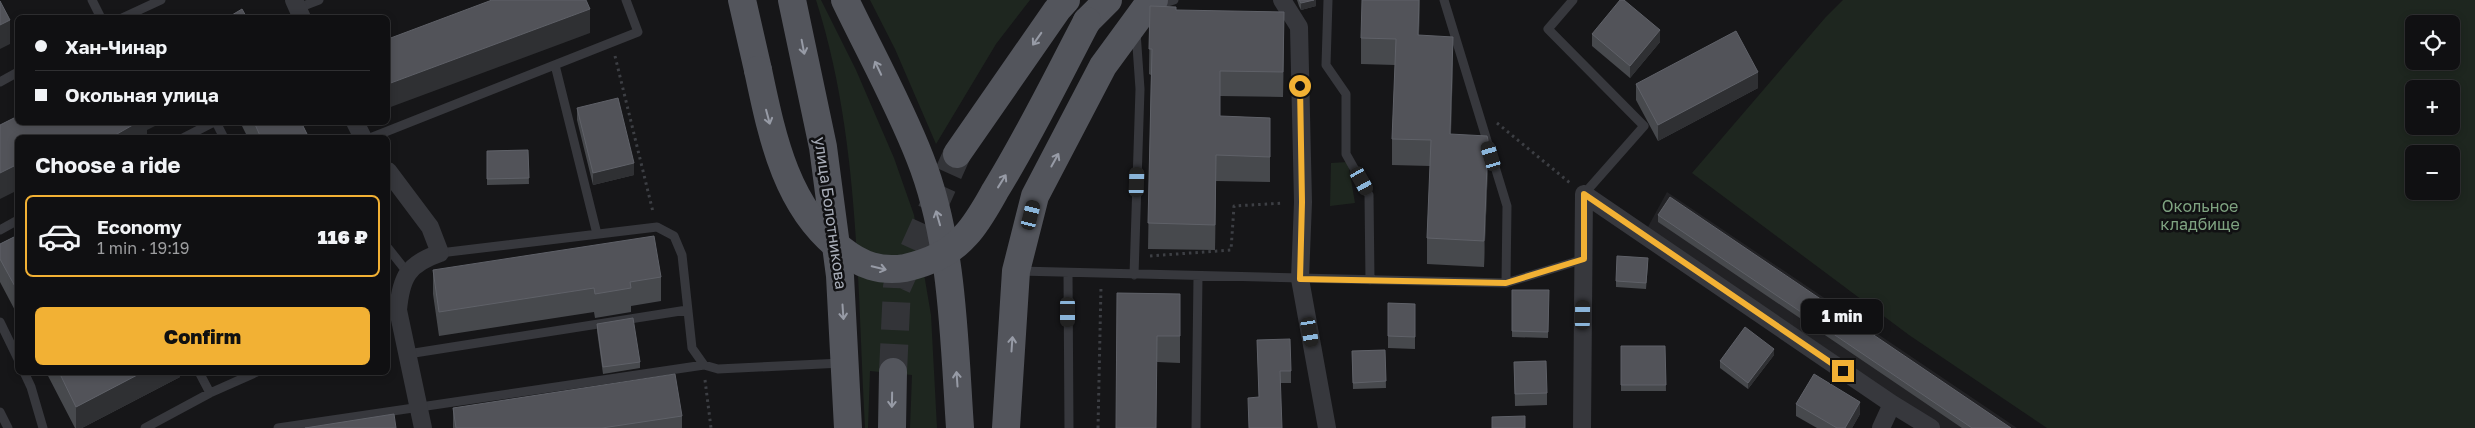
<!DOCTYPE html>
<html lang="en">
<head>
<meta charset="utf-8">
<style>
	:root { --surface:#101012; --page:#1e1e20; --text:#f1f3f6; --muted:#9c9d9f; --line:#303032; --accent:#f2b134 }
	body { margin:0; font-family:"Golos Text",sans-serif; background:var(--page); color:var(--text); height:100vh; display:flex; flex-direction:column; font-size:19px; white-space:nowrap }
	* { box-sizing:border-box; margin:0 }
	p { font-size:16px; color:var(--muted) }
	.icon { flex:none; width:28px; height:28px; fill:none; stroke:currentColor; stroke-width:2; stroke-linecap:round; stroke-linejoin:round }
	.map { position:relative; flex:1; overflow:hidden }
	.panel { position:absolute; left:15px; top:135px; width:375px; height:240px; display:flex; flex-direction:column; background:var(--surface); border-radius:8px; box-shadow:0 2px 8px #0003,0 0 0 1px var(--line) }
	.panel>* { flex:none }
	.banner { position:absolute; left:15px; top:15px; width:375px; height:110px; border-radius:8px; box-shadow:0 2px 8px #0003,0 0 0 1px var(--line); display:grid; align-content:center; height:110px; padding:0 20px; background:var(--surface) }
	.buttons { position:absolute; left:2405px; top:15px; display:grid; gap:10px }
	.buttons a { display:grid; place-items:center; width:55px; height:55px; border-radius:8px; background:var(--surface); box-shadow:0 2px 8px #0003,0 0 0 1px var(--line); font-size:25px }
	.end { position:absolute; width:22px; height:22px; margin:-11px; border:6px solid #f2b134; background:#111; box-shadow:0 0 0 2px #111 }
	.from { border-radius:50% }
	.bubble { position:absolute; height:35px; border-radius:8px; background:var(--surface); box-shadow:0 2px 8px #0003,0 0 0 1px var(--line); font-size:16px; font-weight:800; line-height:35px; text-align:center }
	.car { position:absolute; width:15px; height:30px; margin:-15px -8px; border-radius:6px; box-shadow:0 0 4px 1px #0007; background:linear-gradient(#222 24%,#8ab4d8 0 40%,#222 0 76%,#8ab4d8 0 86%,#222 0) }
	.banner b { display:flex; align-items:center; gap:18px; height:48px; font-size:19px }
	.banner b+b { border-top:1px solid var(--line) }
	.banner i { width:12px; height:12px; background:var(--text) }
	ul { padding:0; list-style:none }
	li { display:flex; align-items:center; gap:15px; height:82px; margin:0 10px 8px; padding:0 10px; border:2px solid transparent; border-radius:8px }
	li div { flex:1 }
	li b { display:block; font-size:19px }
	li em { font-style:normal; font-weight:800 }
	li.selected { border-color:var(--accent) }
	li>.icon { width:45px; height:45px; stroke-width:1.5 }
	h2 { padding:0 20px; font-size:22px; line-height:60px }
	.button { display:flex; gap:10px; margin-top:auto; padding:10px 20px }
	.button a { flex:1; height:58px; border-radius:8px; background:var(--accent); color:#111; font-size:20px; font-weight:800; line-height:58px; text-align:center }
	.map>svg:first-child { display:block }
</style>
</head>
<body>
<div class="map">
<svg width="2475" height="428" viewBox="0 0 2475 428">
	<rect width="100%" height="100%" fill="#161618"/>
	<path fill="#222225" d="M 1667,192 L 2017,428 L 1926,428 L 1643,236 Z"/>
	<path fill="#1e261f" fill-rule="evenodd" d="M 816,0 L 821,0 L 856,70 L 894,158 L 914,215 L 931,315 L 937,428 L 910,428 L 912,375 L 870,371 L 868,428 L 865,428 C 857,286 860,137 816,0 Z
		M 870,0 L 1030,0 L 996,44 L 936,144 L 895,49 Z
		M 1843,0 L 2475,0 L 2475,428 L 2047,428 L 1909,335 L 1692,173 L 1825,18 ZM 2414,24 L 2451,24 L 2451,61 L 2414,61 ZM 2414,89 L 2451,89 L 2451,126 L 2414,126 ZM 2414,154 L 2451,154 L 2451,191 L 2414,191 Z
		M 1348,162 L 1355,203 L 1330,206 L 1331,163 Z"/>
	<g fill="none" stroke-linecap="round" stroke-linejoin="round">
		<path stroke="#333438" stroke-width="28" stroke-dasharray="28 14" stroke-linecap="butt" d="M 893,372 L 897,287 L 957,154"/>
		<path stroke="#3d3f44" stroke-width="3" stroke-dasharray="2.5 4" stroke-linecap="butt" d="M 615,56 L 653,212
			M 1497,123 L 1570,183
			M 1150,256 L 1231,250 L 1234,206 L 1284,203
			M 705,380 L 711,428
			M 1098,428 L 1101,286"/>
		<path stroke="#37383d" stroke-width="9" d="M 92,0 L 101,18
			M 1328,0 L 1326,65 L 1346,94 L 1346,154 L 1369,195 L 1370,280
			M 1444,0 L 1507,206 L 1506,283
			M 1573,0 L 1548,29 L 1644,126 L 1584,194
			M 1158,5 L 1174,0
			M 298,8 L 319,0
			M 122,18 L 161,0
			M 555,65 L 597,234
			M 0,82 L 18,72
			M 216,122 L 224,138
			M 183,138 L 214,122
			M 370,138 L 638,32 L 626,0
			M 0,230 L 18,220
			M 388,248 L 407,272
			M 440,253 L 657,227 L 674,236 L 682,255 L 692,348 L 704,365
			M 1019,271 L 1506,283 L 1584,259
			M 1068,273 L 1069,428
			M 1134,275 L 1140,89 L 1136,32
			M 0,322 L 18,359
			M 408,354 L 687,310
			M 24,372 L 31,387 L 43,428
			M 199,372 L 210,393
			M 0,412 L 8,428
			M 145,428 L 210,393 L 257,372
			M 278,428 L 704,365 L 718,369 L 842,363
			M 1196,428 L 1198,277"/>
		<path stroke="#37383d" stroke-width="18" d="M 294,0 L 302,18
			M 1282,0 L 1299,27 L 1303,202 L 1300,279 L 1327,428
			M 355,122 L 363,138
			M 388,171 L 430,227 L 440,253 C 408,264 401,277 398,310 L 423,428
			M 1584,194 L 1892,404 L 1931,428
			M 1582,428 L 1584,194
			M 1881,428 L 1892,404"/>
		<path stroke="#53555c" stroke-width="28" d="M 742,0 L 758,70
			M 792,0 L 823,147 L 840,276 L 848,428
			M 845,0 C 870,52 899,104 920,158 C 953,241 954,340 960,428
			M 1087,21 L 1108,0
			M 957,154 L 1057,10 L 1066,0
			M 892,428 L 893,372
			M 1006,428 L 1016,271 L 1035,196 L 1103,66 L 1144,10 L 1154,0"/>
		<path stroke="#53555c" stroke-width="28" d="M 758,70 C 772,136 786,208 842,250 C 861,265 880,272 905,268 C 930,262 949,254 966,235 C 978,222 987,205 995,191 C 1029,136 1057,78 1087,21"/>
	</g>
	<path fill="#47494d" d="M 1297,0 L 1316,0 L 1316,6 L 1301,10 L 1299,6 Z
		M 1420,0 L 1419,35 L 1453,63 L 1451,134 L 1488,166 L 1484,267 L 1427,264 L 1427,238 L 1430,166 L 1392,165 L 1392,139 L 1395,65 L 1361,64 L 1361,38 Z
		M 1150,6 L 1176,10 L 1284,37 L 1283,97 L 1220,96 L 1220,116 L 1270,118 L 1270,182 L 1216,181 L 1215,250 L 1148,249 L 1151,75 L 1149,74 Z
		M 1592,34 L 1660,42 L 1630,78 L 1592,46 Z
		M 1636,84 L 1758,88 L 1658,141 L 1636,100 Z
		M 577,108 L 634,175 L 593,185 L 577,120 Z
		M 240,122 L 301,122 L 309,138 L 248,138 Z
		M 528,150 L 529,184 L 487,185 L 487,151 Z
		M 1658,215 L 2011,428 L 1962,428 L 1658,222 Z
		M 18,235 L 18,316 L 0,282 L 0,244 Z
		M 1648,264 L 1646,289 L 1616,287 L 1616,281 Z
		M 433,270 L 661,277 L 661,301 L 631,306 L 631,312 L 595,318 L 594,312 L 439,336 L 433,294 Z
		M 1512,290 L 1549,290 L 1548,338 L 1512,337 Z
		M 1117,293 L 1180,294 L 1180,363 L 1157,362 Z
		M 1388,303 L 1415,304 L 1415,349 L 1388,348 Z
		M 597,324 L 640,362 L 640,368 L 603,374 L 597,331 Z
		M 1257,340 L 1291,371 L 1291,383 L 1280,383 L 1259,397 Z
		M 1621,346 L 1665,346 L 1666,391 L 1621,391 Z
		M 1385,350 L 1386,388 L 1353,389 L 1352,351 Z
		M 1774,355 L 1748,389 L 1720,368 L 1720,361 Z
		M 1514,362 L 1547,393 L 1547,405 L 1515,406 Z
		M 46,372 L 180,372 L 180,377 L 82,428 L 75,428 Z
		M 1796,404 L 1860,414 L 1852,428 L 1817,428 L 1796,416 Z
		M 453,408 L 682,416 L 682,428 L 453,428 Z"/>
	<path fill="#2f3033" d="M 1314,0 L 1316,0 L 1316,6 L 1301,10 L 1301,3 Z
		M 1419,0 L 1420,0 L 1418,61 L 1418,35 Z
		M 590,9 L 590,33 L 388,108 L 388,84 Z
		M 1284,12 L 1284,37 L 1283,97 L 1283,72 Z
		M 10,20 L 10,44 L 0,49 L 0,25 Z
		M 1660,30 L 1660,42 L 1630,78 L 1630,66 Z
		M 1453,37 L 1453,63 L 1450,160 L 1450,134 Z
		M 1758,72 L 1758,88 L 1658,141 L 1658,125 Z
		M 138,122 L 163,122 L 147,130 L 147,138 L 110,138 Z
		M 1488,140 L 1488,166 L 1484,267 L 1484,241 Z
		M 1216,155 L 1216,181 L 1215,250 L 1215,225 Z
		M 634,163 L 634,175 L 593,185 L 593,173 Z
		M 18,164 L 18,190 L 0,199 L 0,173 Z
		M 1774,349 L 1774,355 L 1748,389 L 1748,383 Z
		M 143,372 L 180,372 L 180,377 L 82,428 L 76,428 L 76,407 Z
		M 1860,402 L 1860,414 L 1852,428 L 1845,428 Z"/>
	<path fill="#525359" stroke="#5f6168" d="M 492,0 L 586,0 L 590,9 L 388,84 L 388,39 Z
		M 1299,0 L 1314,0 L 1301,3 Z
		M 1362,0 L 1419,0 L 1418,35 L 1453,37 L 1450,134 L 1487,136 L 1488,140 L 1484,241 L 1427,238 L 1431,140 L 1392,139 L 1396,39 L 1361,38 Z
		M 1620,0 L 1624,0 L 1660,30 L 1630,66 L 1592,34 Z
		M 0,1 L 10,20 L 0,25 Z
		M 1150,6 L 1176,7 L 1176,10 L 1284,12 L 1283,72 L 1220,71 L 1220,116 L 1270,118 L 1270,157 L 1216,155 L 1215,225 L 1148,223 L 1152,49 L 1149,49 Z
		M 242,9 L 247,18 L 227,18 Z
		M 1736,31 L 1758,72 L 1658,125 L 1636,84 Z
		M 618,98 L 634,163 L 593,173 L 577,108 Z
		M 18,116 L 18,122 L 138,122 L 110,138 L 18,138 L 18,164 L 0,173 L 0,125 Z
		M 254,122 L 301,122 L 309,138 L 261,138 Z
		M 528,150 L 529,178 L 487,179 L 487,151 Z
		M 1670,197 L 2011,428 L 1972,428 L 1658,215 Z
		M 18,235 L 18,292 L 0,259 L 0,244 Z
		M 654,236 L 661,277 L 630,282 L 631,288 L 595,294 L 594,288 L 439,312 L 433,270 Z
		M 1617,256 L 1648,258 L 1646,283 L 1616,281 Z
		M 1512,290 L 1549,290 L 1548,332 L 1512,331 Z
		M 1117,293 L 1180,294 L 1180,336 L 1157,336 L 1156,428 L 1116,428 Z
		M 1388,303 L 1415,304 L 1415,337 L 1388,336 Z
		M 633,318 L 640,362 L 603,367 L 597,324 Z
		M 1745,327 L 1774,349 L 1748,383 L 1720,361 Z
		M 1290,339 L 1291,371 L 1280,371 L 1282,428 L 1249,428 L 1248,398 L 1259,397 L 1257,340 Z
		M 1621,346 L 1665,346 L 1666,385 L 1621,385 Z
		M 1385,350 L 1386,381 L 1353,383 L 1352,351 Z
		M 1546,361 L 1547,393 L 1515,394 L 1514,362 Z
		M 59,372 L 143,372 L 76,407 Z
		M 675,374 L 682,416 L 602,428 L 456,428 L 453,408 Z
		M 1814,374 L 1860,402 L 1845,428 L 1837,428 L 1796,404 Z
		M 394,414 L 396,428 L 305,428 Z
		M 1525,416 L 1525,428 L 1492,428 L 1492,417 Z"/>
	<defs><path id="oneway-shaft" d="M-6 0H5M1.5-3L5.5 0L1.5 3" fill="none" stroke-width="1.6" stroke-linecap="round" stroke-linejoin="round" transform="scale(1.25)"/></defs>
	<g stroke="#979ba6">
		<use href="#oneway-shaft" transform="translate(1037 39) rotate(125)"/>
		<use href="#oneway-shaft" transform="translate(803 47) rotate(79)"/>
		<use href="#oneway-shaft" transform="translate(878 68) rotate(-115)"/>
		<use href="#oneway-shaft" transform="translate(768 117) rotate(75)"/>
		<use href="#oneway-shaft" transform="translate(1055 160) rotate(-61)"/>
		<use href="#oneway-shaft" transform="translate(1002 181) rotate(-58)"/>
		<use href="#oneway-shaft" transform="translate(938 218) rotate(-106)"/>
		<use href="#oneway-shaft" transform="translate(879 268) rotate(13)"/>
		<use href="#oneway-shaft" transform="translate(843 312) rotate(86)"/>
		<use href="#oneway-shaft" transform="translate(1012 344) rotate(-86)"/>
		<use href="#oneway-shaft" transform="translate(957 379) rotate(-94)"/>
		<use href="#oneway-shaft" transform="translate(892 400) rotate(91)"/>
	</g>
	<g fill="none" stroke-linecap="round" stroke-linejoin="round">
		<path stroke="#f2b134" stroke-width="6" d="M 1300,86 L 1302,202 L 1300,279 L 1506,283 L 1584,259 L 1584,194 L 1843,371"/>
	</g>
	<g text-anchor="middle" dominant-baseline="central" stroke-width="5" stroke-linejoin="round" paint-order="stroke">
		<g font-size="16" fill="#7fa381" stroke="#111113">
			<text x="2200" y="206">Окольное<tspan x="2200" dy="18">кладбище</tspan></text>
		</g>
		<g font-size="16" fill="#a8adb8" stroke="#111113">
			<text transform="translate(831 213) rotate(82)">улица Болотникова</text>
		</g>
	</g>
</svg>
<div class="buttons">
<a><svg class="icon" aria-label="locate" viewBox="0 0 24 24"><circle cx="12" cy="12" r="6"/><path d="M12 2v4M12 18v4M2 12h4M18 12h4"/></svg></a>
<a>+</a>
<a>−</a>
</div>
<i class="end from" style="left:1300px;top:86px"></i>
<i class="end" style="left:1843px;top:371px"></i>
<div class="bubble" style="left:1801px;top:299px;width:82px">1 min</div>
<i class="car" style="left:1491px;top:156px;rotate:343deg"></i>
<i class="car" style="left:1362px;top:181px;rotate:151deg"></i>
<i class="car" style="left:1137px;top:182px;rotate:2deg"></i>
<i class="car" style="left:1031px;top:215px;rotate:14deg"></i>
<i class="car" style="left:1068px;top:312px;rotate:180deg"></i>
<i class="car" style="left:1583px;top:315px;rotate:1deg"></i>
<i class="car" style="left:1310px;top:332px;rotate:170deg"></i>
<div class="banner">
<b><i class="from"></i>Хан-Чинар</b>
<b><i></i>Окольная улица</b>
</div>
<section class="panel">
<h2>Choose a ride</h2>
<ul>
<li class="selected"><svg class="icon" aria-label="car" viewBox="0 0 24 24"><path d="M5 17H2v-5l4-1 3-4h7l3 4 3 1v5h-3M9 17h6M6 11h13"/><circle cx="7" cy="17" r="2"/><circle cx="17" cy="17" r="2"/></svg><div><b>Economy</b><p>1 min · 19:19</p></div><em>116 ₽</em></li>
</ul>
<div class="button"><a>Confirm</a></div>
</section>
</div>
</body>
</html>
